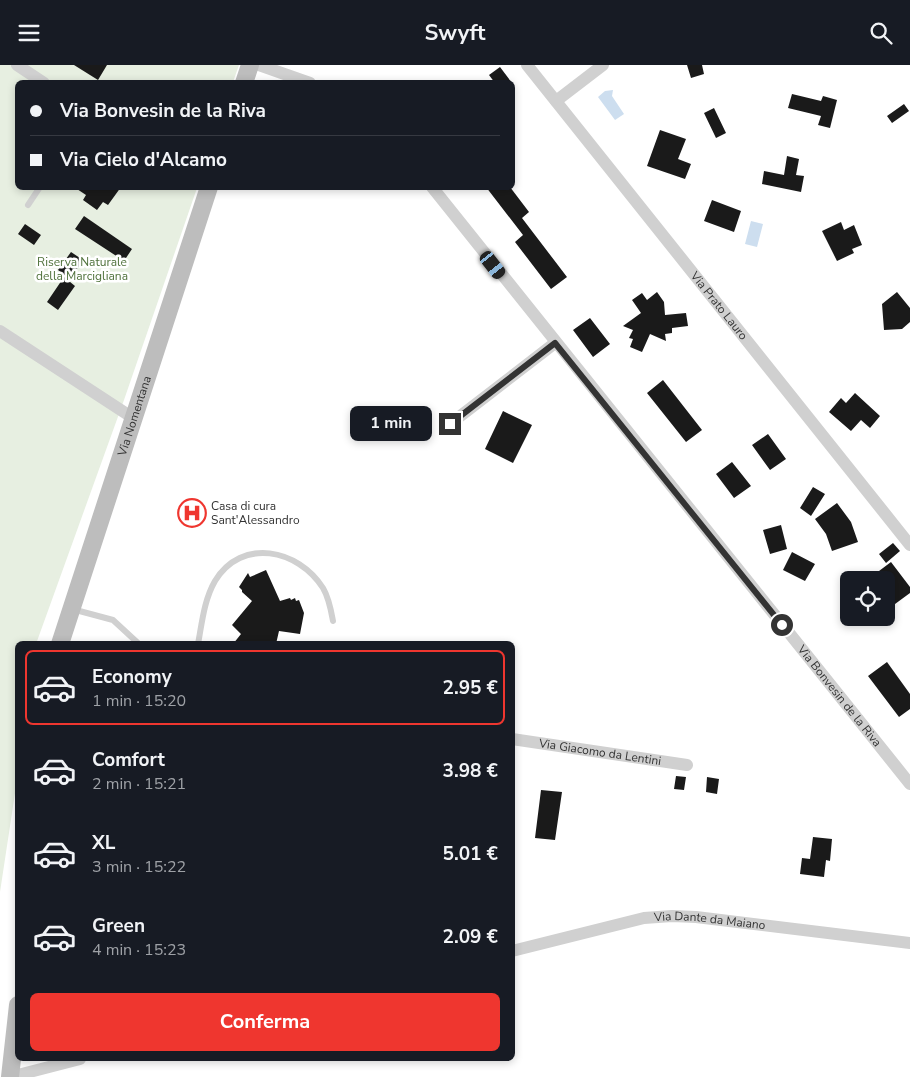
<!DOCTYPE html>
<html lang="it">
<head>
<meta charset="utf-8">
<style>
	:root { --surface:#171b24; --page:#242831; --text:#f1f3f6; --muted:#9ea1a6; --line:#363941; --accent:#ef362f }
	body { margin:0; font-family:"Nunito Sans",sans-serif; background:var(--page); color:var(--text); height:100vh; display:flex; flex-direction:column; font-size:19px; white-space:nowrap }
	* { box-sizing:border-box; margin:0 }
	p { font-size:16px; color:var(--muted) }
	.icon { flex:none; width:28px; height:28px; fill:none; stroke:currentColor; stroke-width:2; stroke-linecap:round; stroke-linejoin:round }
	.map { position:relative; flex:1; overflow:hidden }
	.side { position:absolute; left:15px; top:576px; width:500px; height:420px; display:flex; flex-direction:column; background:var(--surface); border-radius:8px; box-shadow:0 2px 8px #0003 }
	.side>* { flex:none }
	.top-card { position:absolute; left:15px; top:15px; width:500px; height:110px; border-radius:8px; box-shadow:0 2px 8px #0003; display:grid; align-content:center; height:110px; padding:0 15px; background:var(--surface) }
	.controls { position:absolute; left:840px; top:506px; display:grid; gap:10px }
	.controls a { display:grid; place-items:center; width:55px; height:55px; border-radius:8px; background:var(--surface); box-shadow:0 2px 8px #0003; font-size:25px }
	.end { position:absolute; width:22px; height:22px; margin:-11px; border:6px solid #333; background:#fff; box-shadow:0 0 0 2px #fff }
	.from { border-radius:50% }
	.bubble { position:absolute; height:35px; border-radius:8px; background:var(--surface); box-shadow:0 2px 8px #0003; font-size:16px; font-weight:700; line-height:35px; text-align:center }
	.car { position:absolute; width:15px; height:30px; margin:-15px -8px; border-radius:6px; box-shadow:0 0 4px 1px #0007; background:linear-gradient(#222 24%,#8ab4d8 0 40%,#222 0 76%,#8ab4d8 0 86%,#222 0) }
	.top-card b { display:flex; align-items:center; gap:18px; height:48px; font-size:19px }
	.top-card b+b { border-top:1px solid var(--line) }
	.top-card i { width:12px; height:12px; background:var(--text) }
	ul { padding:9px 0 0; list-style:none }
	li { display:flex; align-items:center; gap:15px; height:75px; margin:0 10px 8px; padding:0 5px; border:2px solid transparent; border-radius:8px }
	li div { flex:1 }
	li b { display:block; font-size:19px }
	li em { font-style:normal; font-weight:700 }
	li.selected { border-color:var(--accent) }
	li>.icon { width:45px; height:45px; stroke-width:1.5 }
	.action { display:flex; gap:10px; margin-top:auto; padding:10px 15px }
	.action a { flex:1; height:58px; border-radius:8px; background:var(--accent); color:#fff; font-size:20px; font-weight:700; line-height:58px; text-align:center }
	header { display:flex; justify-content:space-between; align-items:center; height:65px; padding:0 15px; background:var(--surface); font-size:22px; font-weight:700 }
	.map>svg:first-child { display:block }
</style>
</head>
<body>
<header><svg class="icon" aria-label="menu" viewBox="0 0 24 24"><path d="M4 6h16M4 12h16M4 18h16"/></svg>Swyft<svg class="icon" aria-label="search" viewBox="0 0 24 24"><circle cx="10" cy="10" r="6"/><path d="M15 15l6 6"/></svg></header>
<div class="map">
<svg width="910" height="1012" viewBox="0 0 910 1012">
	<rect width="100%" height="100%" fill="#fff"/>
	<path fill="#e7efe1" d="M 0,0 L 239,0 L 233,17 L 18,18 L 18,122 L 197,123 L 124,335 L 36,579 L 18,579 L 17,715 L 0,827 Z"/>
	<path fill="#cddeef" d="M 613,25 L 612,31 L 624,49 L 615,55 L 598,32 L 605,26 Z
		M 751,156 L 763,159 L 757,182 L 745,179 Z"/>
	<path fill="#1a1a1a" d="M 74,0 L 107,0 L 98,15 Z
		M 687,0 L 702,0 L 704,9 L 691,13 Z
		M 500,2 L 512,18 L 495,18 L 489,10 Z
		M 792,29 L 821,36 L 823,31 L 837,35 L 830,63 L 818,60 L 821,51 L 788,43 Z
		M 904,39 L 909,46 L 892,58 L 887,51 Z
		M 714,43 L 726,68 L 716,73 L 704,48 Z
		M 660,65 L 686,74 L 678,94 L 691,99 L 685,114 L 647,101 Z
		M 787,91 L 799,94 L 796,110 L 804,111 L 801,127 L 762,119 L 764,106 L 784,110 Z
		M 74,122 L 121,122 L 108,140 L 103,137 L 97,145 L 83,135 L 86,130 Z
		M 486,122 L 510,122 L 529,147 L 522,153 L 567,212 L 551,224 L 515,177 L 523,170 Z
		M 712,135 L 741,146 L 734,167 L 704,156 Z
		M 84,151 L 132,184 L 124,196 L 75,164 Z
		M 841,157 L 844,165 L 854,160 L 862,180 L 852,184 L 854,188 L 837,196 L 822,166 Z
		M 25,159 L 41,170 L 34,180 L 18,169 Z
		M 71,187 L 83,195 L 70,214 L 58,205 Z
		M 64,212 L 75,221 L 58,245 L 47,237 Z
		M 657,227 L 664,237 L 665,250 L 686,248 L 688,261 L 672,263 L 672,268 L 665,269 L 666,276 L 650,269 L 642,287 L 630,282 L 633,274 L 629,273 L 633,265 L 623,261 L 641,248 L 632,235 L 642,228 L 647,235 Z
		M 897,227 L 910,243 L 910,257 L 902,264 L 884,265 L 882,239 Z
		M 590,253 L 610,279 L 593,292 L 573,265 Z
		M 663,315 L 702,365 L 686,377 L 647,328 Z
		M 855,328 L 880,351 L 870,363 L 861,355 L 851,366 L 829,347 L 841,333 L 846,338 Z
		M 503,346 L 532,360 L 513,398 L 485,384 Z
		M 768,369 L 786,394 L 770,405 L 752,380 Z
		M 732,397 L 751,421 L 734,433 L 716,409 Z
		M 813,422 L 825,429 L 811,451 L 800,443 Z
		M 837,438 L 851,457 L 858,477 L 832,486 L 826,469 L 815,454 Z
		M 781,460 L 787,484 L 770,489 L 763,465 Z
		M 893,478 L 900,486 L 886,498 L 879,489 Z
		M 792,487 L 815,499 L 805,516 L 783,505 Z
		M 891,497 L 910,522 L 910,528 L 895,539 L 886,528 L 886,515 L 867,515 Z
		M 266,505 L 280,536 L 290,533 L 291,535 L 295,533 L 296,536 L 299,535 L 304,548 L 300,569 L 279,566 L 276,579 L 233,579 L 241,569 L 232,560 L 252,536 L 242,527 L 242,525 L 239,522 L 248,508 L 250,512 Z
		M 887,597 L 910,629 L 910,644 L 899,652 L 868,611 Z
		M 676,711 L 686,712 L 684,725 L 674,724 Z
		M 707,712 L 719,714 L 717,729 L 706,727 Z
		M 541,725 L 562,727 L 555,775 L 535,773 Z
		M 813,772 L 832,774 L 830,796 L 826,795 L 824,812 L 800,809 L 802,793 L 810,794 Z"/>
	<g fill="none" stroke-linecap="round" stroke-linejoin="round">
		<path stroke="#d0d0d0" stroke-width="6" d="M 28,140 L 40,122
			M 72,544 L 113,555 L 139,579
			M 198,579 C 202,558 204,535 215,516 C 242,472 298,484 323,523 C 329,533 331,545 333,556"/>
		<g stroke="#d0d0d0" stroke-width="12">
			<path d="M 17,0 L 44,18"/>
			<path d="M 259,0 L 310,18"/>
			<path id="s1" d="M 527,0 L 910,480"/>
			<path d="M 556,36 L 603,0"/>
			<path id="s2" d="M 432,122 L 910,719"/>
			<path d="M 0,266 L 133,353"/>
			<path d="M 450,359 L 555,278"/>
			<path id="s3" d="M 512,674 L 687,700"/>
			<path id="s4" d="M 512,886 L 644,853 L 672,851 L 696,852 L 910,878"/>
			<path d="M 10,1012 L 80,994"/>
		</g>
		<g stroke="#bdbdbd" stroke-width="18">
			<path d="M 244,18 L 250,0"/>
			<path id="s5" d="M 60,579 L 209,122"/>
			<path d="M 10,1012 L 18,940"/>
		</g>
	</g>
	<g fill="none" stroke-linecap="round" stroke-linejoin="round">
		<path stroke="#333" stroke-width="6" d="M 450,359 L 555,278 L 782,560"/>
	</g>
	<defs>
		<symbol id="hospital-ring" viewBox="-11 -11 22 22"><circle r="9.5" fill="#fff" stroke="#ef362f" stroke-width="1.5"/><path d="M-5-5h3v3.5h4V-5h3V5h-3V1.5h-4V5h-3Z" fill="#ef362f"/></symbol>
	</defs>
	<g fill-rule="evenodd">
		<use href="#hospital-ring" x="176" y="432" width="32" height="32"/>
	</g>
	<g text-anchor="middle" dominant-baseline="central" stroke-width="5" stroke-linejoin="round" paint-order="stroke">
		<g font-size="12" fill="#50723c" stroke="#fff">
			<text x="82" y="197">Riserva Naturale<tspan x="82" dy="14">della Marcigliana</tspan></text>
		</g>
		<g font-size="12" fill="#333" stroke="#fff">
			<text stroke="none"><textPath href="#s1" startOffset="308">Via Prato Lauro</textPath></text>
			<text stroke="none"><textPath href="#s5" startOffset="240">Via Nomentana</textPath></text>
			<text stroke="none"><textPath href="#s2" startOffset="652">Via Bonvesin de la Riva</textPath></text>
			<text stroke="none"><textPath href="#s3" startOffset="89">Via Giacomo da Lentini</textPath></text>
			<text stroke="none"><textPath href="#s4" startOffset="202">Via Dante da Maiano</textPath></text>
		</g>
		<g font-size="12" fill="#333" stroke="#fff" text-anchor="start">
			<text x="211" y="441">Casa di cura<tspan x="211" dy="14">Sant'Alessandro</tspan></text>
		</g>
	</g>
</svg>
<div class="controls">
<a><svg class="icon" aria-label="locate" viewBox="0 0 24 24"><circle cx="12" cy="12" r="6"/><path d="M12 2v4M12 18v4M2 12h4M18 12h4"/></svg></a>
</div>
<i class="end from" style="left:782px;top:560px"></i>
<i class="end" style="left:450px;top:359px"></i>
<div class="bubble" style="left:350px;top:341px;width:82px">1 min</div>
<i class="car" style="left:493px;top:200px;rotate:142deg"></i>
<div class="top-card">
<b><i class="from"></i>Via Bonvesin de la Riva</b>
<b><i></i>Via Cielo d'Alcamo</b>
</div>
<section class="side">
<ul>
<li class="selected"><svg class="icon" aria-label="car" viewBox="0 0 24 24"><path d="M5 17H2v-5l4-1 3-4h7l3 4 3 1v5h-3M9 17h6M6 11h13"/><circle cx="7" cy="17" r="2"/><circle cx="17" cy="17" r="2"/></svg><div><b>Economy</b><p>1 min · 15:20</p></div><em>2.95 €</em></li>
<li><svg class="icon" aria-label="car" viewBox="0 0 24 24"><path d="M5 17H2v-5l4-1 3-4h7l3 4 3 1v5h-3M9 17h6M6 11h13"/><circle cx="7" cy="17" r="2"/><circle cx="17" cy="17" r="2"/></svg><div><b>Comfort</b><p>2 min · 15:21</p></div><em>3.98 €</em></li>
<li><svg class="icon" aria-label="car" viewBox="0 0 24 24"><path d="M5 17H2v-5l4-1 3-4h7l3 4 3 1v5h-3M9 17h6M6 11h13"/><circle cx="7" cy="17" r="2"/><circle cx="17" cy="17" r="2"/></svg><div><b>XL</b><p>3 min · 15:22</p></div><em>5.01 €</em></li>
<li><svg class="icon" aria-label="car" viewBox="0 0 24 24"><path d="M5 17H2v-5l4-1 3-4h7l3 4 3 1v5h-3M9 17h6M6 11h13"/><circle cx="7" cy="17" r="2"/><circle cx="17" cy="17" r="2"/></svg><div><b>Green</b><p>4 min · 15:23</p></div><em>2.09 €</em></li>
</ul>
<div class="action"><a>Conferma</a></div>
</section>
</div>
</body>
</html>
